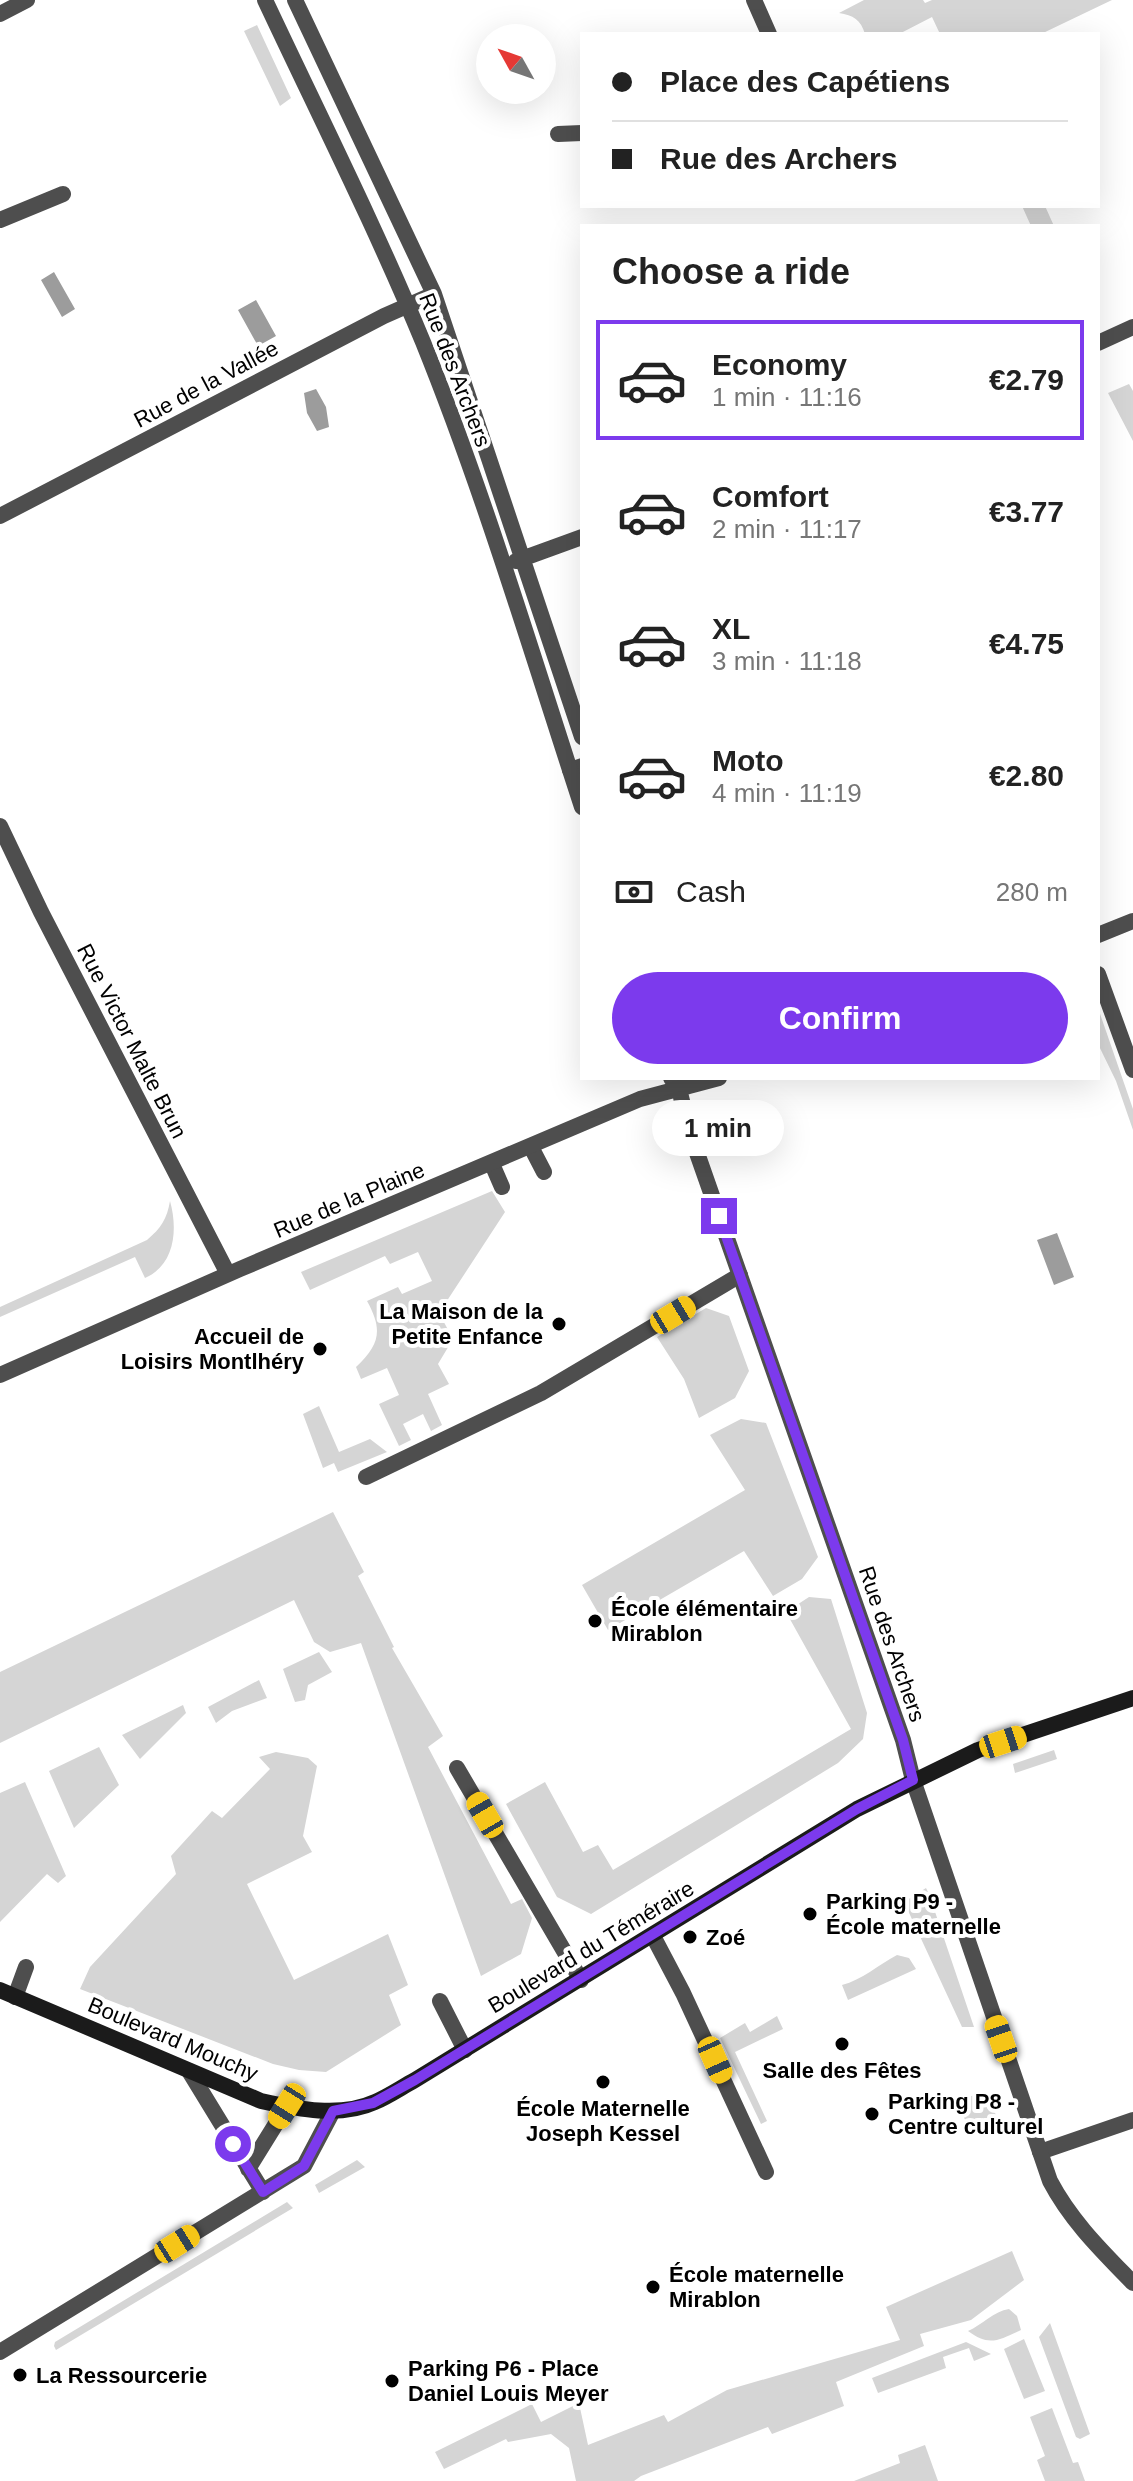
<!DOCTYPE html>
<html lang="en">
<head>
<meta charset="utf-8">
<style>
	:root { --surface:#fff; --page:#f6f6f6; --text:#222; --muted:#767676; --line:#e0e0e0; --accent:#7c3aed }
	body { margin:0; font-family:Arial,sans-serif; background:var(--page); color:var(--text); height:100vh; display:flex; flex-direction:column; font-size:30px; white-space:nowrap }
	* { box-sizing:border-box; margin:0 }
	p { font-size:26px; color:var(--muted) }
	.icon { flex:none; width:44px; height:44px; fill:none; stroke:currentColor; stroke-width:2; stroke-linecap:round; stroke-linejoin:round }
	.map { position:relative; flex:1; overflow:hidden }
	.drawer { position:absolute; left:580px; top:224px; width:520px; height:856px; display:flex; flex-direction:column; background:var(--surface); border-radius:0px; box-shadow:0 8px 32px #0002 }
	.drawer>* { flex:none }
	.hud { position:absolute; left:580px; top:32px; width:520px; height:176px; border-radius:0px; box-shadow:0 8px 32px #0002; display:grid; align-content:center; height:176px; padding:0 32px; background:var(--surface) }
	.needle { width:52px; rotate:310deg }
	.tools { position:absolute; left:476px; top:24px; display:grid; gap:16px }
	.tools a { display:grid; place-items:center; width:80px; height:80px; border-radius:50%; background:var(--surface); box-shadow:0 8px 32px #0002; font-size:40px }
	.end { position:absolute; width:36px; height:36px; margin:-18px; border:10px solid #7c3aed; background:#fff; box-shadow:0 0 0 4px #fff }
	.from { border-radius:50% }
	.bubble { position:absolute; height:56px; border-radius:28px; background:var(--surface); box-shadow:0 8px 32px #0002; font-size:26px; font-weight:700; line-height:56px; text-align:center }
	.car { position:absolute; width:24px; height:48px; margin:-24px -12px; border-radius:10px; box-shadow:0 0 6px 2px #0007; background:linear-gradient(#f5c518 24%,#345 0 40%,#f5c518 0 76%,#345 0 86%,#f5c518 0) }
	.hud b { display:flex; align-items:center; gap:28px; height:76px; font-size:30px }
	.hud b+b { border-top:2px solid var(--line) }
	.hud i { width:20px; height:20px; background:var(--text) }
	ul { padding:0; list-style:none }
	li { display:flex; align-items:center; gap:24px; height:120px; margin:0 16px 12px; padding:0 16px; border:4px solid transparent; border-radius:0px }
	li div { flex:1 }
	li b { display:block; font-size:30px }
	li em { font-style:normal; font-weight:700 }
	li.on { border-color:var(--accent) }
	li>.icon { width:72px; height:72px; stroke-width:1.5 }
	h2 { padding:0 32px; font-size:36px; line-height:96px }
	.pay { display:flex; align-items:center; gap:20px; height:88px; padding:0 32px; font-size:30px }
	.pay p { margin-inline-start:auto }
	.action { display:flex; gap:16px; margin-top:auto; padding:16px 32px }
	.action a { flex:1; height:92px; border-radius:48px; background:var(--accent); color:#fff; font-size:32px; font-weight:700; line-height:92px; text-align:center }
	.map>svg:first-child { display:block }
</style>
</head>
<body>
<div class="map">
<svg width="1133" height="2481" viewBox="0 0 1133 2481">
	<rect width="100%" height="100%" fill="#fff"/>
	<path fill="#d5d5d5" d="M 864,0 L 923,0 L 925,3 L 932,0 L 1112,0 L 1041,34 L 940,34 L 932,17 L 899,34 L 865,34 C 861,20 853,15 839,13 Z
		M 257,25 L 291,98 L 280,106 L 244,31 Z
		M 1022,206 L 1045,206 L 1054,226 L 1031,226 Z
		M 1129,384 L 1133,391 L 1133,441 L 1108,393 Z
		M 1098,1008 L 1133,1109 L 1133,1130 L 1116,1081 L 1098,1044 Z
		M 492,1191 L 505,1212 L 439,1313 L 453,1339 L 438,1364 L 449,1384 L 428,1394 L 442,1425 L 431,1431 L 423,1414 L 403,1424 L 411,1440 L 399,1446 L 379,1404 L 399,1395 L 387,1368 L 361,1379 L 356,1367 C 380,1344 383,1330 367,1301 L 398,1287 L 402,1294 L 432,1281 L 418,1252 L 390,1264 L 385,1256 L 310,1290 L 301,1272 Z
		M 170,1201 C 178,1229 175,1265 145,1278 L 135,1257 L 0,1317 L 0,1307 L 147,1240 C 161,1228 167,1219 170,1201 Z
		M 706,1308 L 729,1316 L 749,1371 L 735,1398 L 699,1418 L 684,1379 L 657,1337 Z
		M 319,1406 L 339,1452 L 370,1439 L 387,1452 L 338,1472 L 334,1463 L 323,1468 L 303,1414 Z
		M 741,1419 L 766,1423 L 818,1557 L 802,1579 L 773,1596 L 744,1551 L 608,1630 L 582,1585 L 745,1490 L 710,1435 Z
		M 333,1512 L 364,1572 L 358,1576 L 394,1647 L 392,1648 L 443,1736 L 428,1747 L 511,1904 L 522,1899 L 532,1918 L 521,1954 L 481,1976 L 361,1643 L 330,1652 L 314,1642 L 294,1600 L 0,1743 L 0,1672 Z
		M 809,1597 L 831,1599 L 867,1713 L 863,1739 L 838,1763 L 591,1914 L 557,1897 L 506,1804 L 545,1782 L 583,1852 L 598,1845 L 613,1870 L 851,1729 L 786,1612 Z
		M 319,1652 L 332,1672 L 308,1685 L 305,1700 L 295,1702 L 283,1669 Z
		M 259,1680 L 267,1698 L 232,1711 L 216,1723 L 208,1707 Z
		M 183,1705 L 186,1713 L 140,1759 L 122,1735 Z
		M 99,1747 L 119,1785 L 74,1828 L 49,1771 Z
		M 1054,1750 L 1057,1759 L 1015,1773 L 1013,1764 Z
		M 276,1752 L 308,1758 L 317,1766 L 303,1836 L 312,1852 L 247,1884 L 294,1980 L 388,1934 L 408,1985 L 389,1995 L 401,2025 L 326,2072 L 299,2070 L 273,2064 L 80,1989 L 90,1967 L 176,1874 L 171,1856 L 212,1811 L 222,1818 L 270,1769 L 259,1757 Z
		M 25,1782 L 66,1876 L 58,1883 L 47,1874 L 0,1922 L 0,1793 Z
		M 926,1888 L 929,1894 L 974,2027 L 962,2027 L 904,1902 Z
		M 897,1955 L 909,1958 L 916,1969 L 848,2000 L 842,1985 C 862,1980 878,1965 897,1955 Z
		M 777,2016 L 783,2029 L 735,2052 L 767,2121 L 761,2124 L 720,2038 L 745,2023 L 750,2032 Z
		M 984,2090 L 996,2115 L 969,2128 L 957,2103 Z
		M 357,2160 L 365,2167 L 319,2193 L 315,2185 Z
		M 287,2202 L 293,2208 L 56,2350 L 54,2346 L 55,2342 Z
		M 1012,2251 L 1024,2280 L 971,2320 L 920,2334 L 924,2346 L 836,2382 L 844,2406 L 772,2434 L 768,2427 L 641,2476 L 634,2481 L 576,2481 L 569,2448 L 551,2434 L 508,2442 L 506,2439 L 444,2469 L 435,2452 L 532,2404 L 541,2422 L 579,2403 L 588,2445 L 664,2415 L 668,2422 L 727,2390 L 900,2340 L 886,2307 Z
		M 1009,2309 L 1017,2316 L 1021,2330 C 999,2340 989,2347 968,2331 C 982,2325 994,2311 1009,2309 Z
		M 1050,2323 L 1090,2434 L 1080,2439 L 1076,2437 L 1039,2337 Z
		M 1024,2339 L 1045,2391 L 1024,2399 L 1004,2349 Z
		M 966,2342 L 991,2354 L 974,2361 L 969,2348 L 943,2357 L 946,2368 L 878,2393 L 872,2378 Z
		M 1052,2408 L 1073,2463 L 1078,2462 L 1085,2481 L 1045,2481 L 1037,2460 L 1045,2456 L 1030,2417 Z
		M 925,2445 L 938,2481 L 854,2481 L 900,2463 L 898,2455 Z"/>
	<path fill="#9c9c9c" d="M 54,272 L 75,309 L 62,317 L 41,280 Z
		M 256,300 L 276,336 L 258,346 L 238,310 Z
		M 316,389 L 326,407 L 329,427 L 317,431 L 307,413 L 304,393 Z
		M 1057,1233 L 1074,1277 L 1054,1285 L 1037,1240 Z"/>
	<g fill="none" stroke-linecap="round" stroke-linejoin="round">
		<path stroke="#4e4e4e" stroke-width="16" d="M 1098,343 L 1133,327
			M 570,770 L 582,766
			M 531,1147 L 544,1172
			M 492,1164 L 502,1187
			M 366,1477 L 541,1393 L 740,1275
			M 457,1768 L 581,1980
			M 653,1936 L 683,1993 L 766,2172
			M 15,1997 L 26,1967
			M 440,2001 L 465,2050
			M 1040,2152 L 1133,2120"/>
		<path stroke="#4e4e4e" stroke-width="16" d="M 265,0 C 318,113 375,226 423,342 C 484,493 531,651 582,807
			M 295,0 L 434,294 L 582,737
			M 754,0 L 769,34
			M 0,14 L 27,0
			M 558,134 L 582,133
			M 0,220 L 63,194
			M 0,516 L 384,316 L 434,294
			M 516,561 L 582,537
			M 0,826 L 41,912 L 228,1274
			M 1098,935 L 1133,921
			M 1098,974 L 1133,1070
			M 671,1078 L 679,1089 L 690,1133 L 903,1740 L 913,1780 L 1050,2181 C 1071,2221 1102,2251 1133,2283
			M 0,1375 L 240,1269 L 640,1099 L 719,1078
			M 189,2071 L 263,2192
			M 248,2169 L 287,2106
			M 0,2352 L 304,2166 L 333,2111"/>
		<path stroke="#1b1b1b" stroke-width="16" d="M 0,1990 L 261,2101 C 298,2109 340,2118 375,2102 C 389,2096 402,2087 415,2080 L 857,1809 L 978,1750 L 1133,1698"/>
	</g>
	<g fill="none" stroke-linecap="round" stroke-linejoin="round">
		<path stroke="#7c3aed" stroke-width="10" d="M 233,2144 L 263,2192 L 304,2166 L 333,2111 L 373,2103 L 415,2080 L 857,1809 L 913,1780 L 903,1740 L 719,1216"/>
	</g>
	<g fill="#000" stroke="#fff" stroke-width="3">
		<circle cx="559" cy="1324" r="8"/>
		<circle cx="320" cy="1349" r="8"/>
		<circle cx="595" cy="1621" r="8"/>
		<circle cx="810" cy="1914" r="8"/>
		<circle cx="690" cy="1937" r="8"/>
		<circle cx="842" cy="2044" r="8"/>
		<circle cx="603" cy="2082" r="8"/>
		<circle cx="872" cy="2114" r="8"/>
		<circle cx="653" cy="2287" r="8"/>
		<circle cx="20" cy="2375" r="8"/>
		<circle cx="392" cy="2381" r="8"/>
	</g>
	<g text-anchor="middle" dominant-baseline="central" stroke-width="8" stroke-linejoin="round" paint-order="stroke">
		<g font-size="22" fill="#000" stroke="#fff">
			<text transform="translate(455 370) rotate(69)">Rue des Archers</text>
			<text transform="translate(206 384) rotate(-28)">Rue de la Vallée</text>
			<text transform="translate(132 1041) rotate(63)">Rue Victor Malte Brun</text>
			<text transform="translate(349 1200) rotate(-23)">Rue de la Plaine</text>
			<text transform="translate(892 1644) rotate(71)">Rue des Archers</text>
			<text transform="translate(591 1947) rotate(-31)">Boulevard du Téméraire</text>
			<text transform="translate(173 2039) rotate(23)">Boulevard Mouchy</text>
		</g>
		<g font-size="22" font-weight="bold" fill="#000" stroke="#fff" text-anchor="start">
			<text x="543" y="1311" text-anchor="end">La Maison de la<tspan x="543" dy="25">Petite Enfance</tspan></text>
			<text x="304" y="1336" text-anchor="end">Accueil de<tspan x="304" dy="25">Loisirs Montlhéry</tspan></text>
			<text x="611" y="1608">École élémentaire<tspan x="611" dy="25">Mirablon</tspan></text>
			<text x="826" y="1901">Parking P9 -<tspan x="826" dy="25">École maternelle</tspan></text>
			<text x="706" y="1937">Zoé</text>
			<text x="842" y="2070" text-anchor="middle">Salle des Fêtes</text>
			<text x="888" y="2101">Parking P8 -<tspan x="888" dy="25">Centre culturel</tspan></text>
			<text x="603" y="2108" text-anchor="middle">École Maternelle<tspan x="603" dy="25">Joseph Kessel</tspan></text>
			<text x="669" y="2274">École maternelle<tspan x="669" dy="25">Mirablon</tspan></text>
			<text x="408" y="2368">Parking P6 - Place<tspan x="408" dy="25">Daniel Louis Meyer</tspan></text>
			<text x="36" y="2375">La Ressourcerie</text>
		</g>
	</g>
</svg>
<div class="tools">
<a><svg class="needle" viewBox="-14 -14 28 28"><path d="M0-13l5 13h-10z" fill="#e53935"/><path d="M0 13l5-13h-10z" fill="#767676"/></svg></a>
</div>
<i class="end from" style="left:233px;top:2144px"></i>
<i class="end" style="left:719px;top:1216px"></i>
<div class="bubble" style="left:652px;top:1100px;width:132px">1 min</div>
<i class="car" style="left:673px;top:1315px;rotate:59deg"></i>
<i class="car" style="left:1003px;top:1742px;rotate:72deg"></i>
<i class="car" style="left:485px;top:1815px;rotate:330deg"></i>
<i class="car" style="left:1001px;top:2039px;rotate:341deg"></i>
<i class="car" style="left:715px;top:2060px;rotate:156deg"></i>
<i class="car" style="left:287px;top:2106px;rotate:212deg"></i>
<i class="car" style="left:177px;top:2244px;rotate:58deg"></i>
<div class="hud">
<b><i class="from"></i>Place des Capétiens</b>
<b><i></i>Rue des Archers</b>
</div>
<section class="drawer">
<h2>Choose a ride</h2>
<ul>
<li class="on"><svg class="icon" aria-label="car" viewBox="0 0 24 24"><path d="M5 17H2v-5l4-1 3-4h7l3 4 3 1v5h-3M9 17h6M6 11h13"/><circle cx="7" cy="17" r="2"/><circle cx="17" cy="17" r="2"/></svg><div><b>Economy</b><p>1 min · 11:16</p></div><em>€2.79</em></li>
<li><svg class="icon" aria-label="car" viewBox="0 0 24 24"><path d="M5 17H2v-5l4-1 3-4h7l3 4 3 1v5h-3M9 17h6M6 11h13"/><circle cx="7" cy="17" r="2"/><circle cx="17" cy="17" r="2"/></svg><div><b>Comfort</b><p>2 min · 11:17</p></div><em>€3.77</em></li>
<li><svg class="icon" aria-label="car" viewBox="0 0 24 24"><path d="M5 17H2v-5l4-1 3-4h7l3 4 3 1v5h-3M9 17h6M6 11h13"/><circle cx="7" cy="17" r="2"/><circle cx="17" cy="17" r="2"/></svg><div><b>XL</b><p>3 min · 11:18</p></div><em>€4.75</em></li>
<li><svg class="icon" aria-label="car" viewBox="0 0 24 24"><path d="M5 17H2v-5l4-1 3-4h7l3 4 3 1v5h-3M9 17h6M6 11h13"/><circle cx="7" cy="17" r="2"/><circle cx="17" cy="17" r="2"/></svg><div><b>Moto</b><p>4 min · 11:19</p></div><em>€2.80</em></li>
</ul>
<div class="pay"><svg class="icon" aria-label="cash" viewBox="0 0 24 24"><path d="M3 7h18v10H3z"/><circle cx="12" cy="12" r="2"/></svg>Cash<p>280 m</p></div>
<div class="action"><a>Confirm</a></div>
</section>
</div>
</body>
</html>
